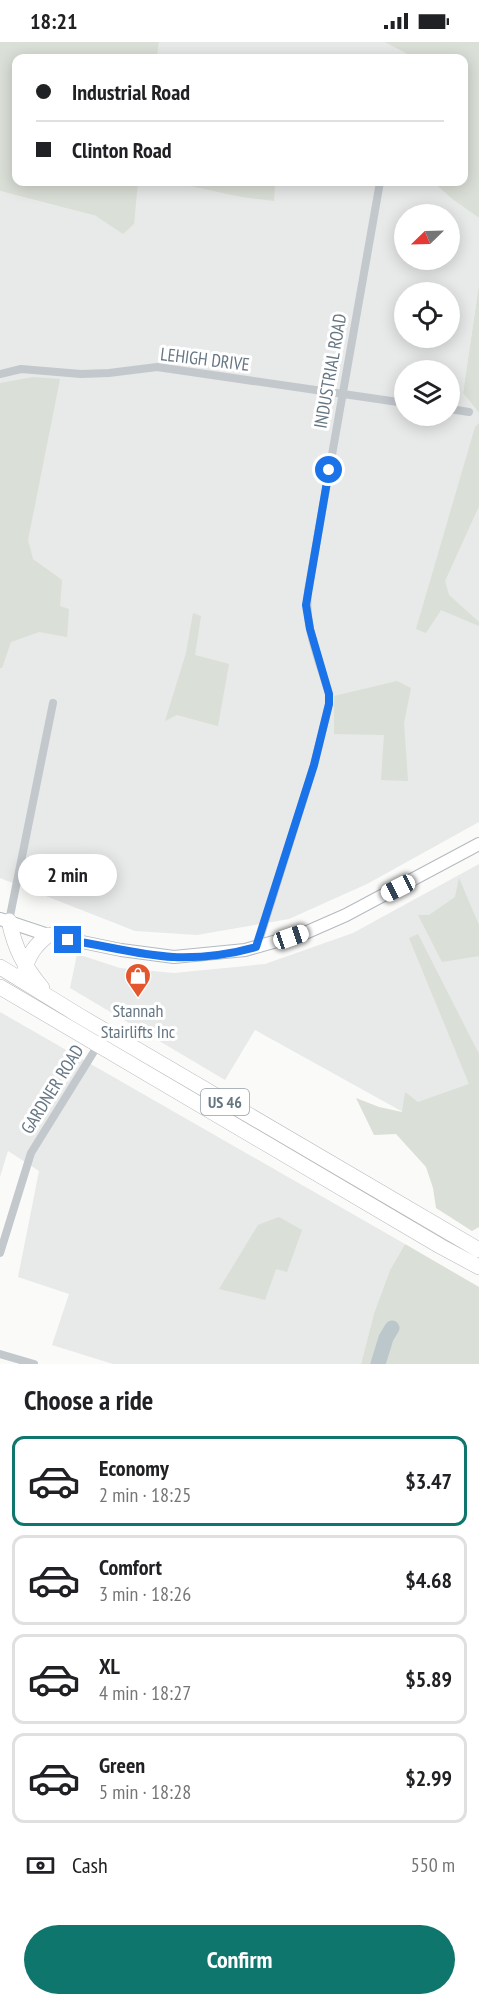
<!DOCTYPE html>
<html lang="en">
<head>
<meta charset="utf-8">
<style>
	:root { --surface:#fff; --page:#f2f2f2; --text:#202124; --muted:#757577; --line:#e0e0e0; --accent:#0f766e }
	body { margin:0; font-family:"PT Sans Narrow",sans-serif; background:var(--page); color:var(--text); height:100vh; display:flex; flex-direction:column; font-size:22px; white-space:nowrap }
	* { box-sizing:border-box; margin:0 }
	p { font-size:20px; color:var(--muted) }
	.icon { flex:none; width:33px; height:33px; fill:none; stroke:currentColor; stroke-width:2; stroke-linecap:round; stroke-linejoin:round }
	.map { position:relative; height:1322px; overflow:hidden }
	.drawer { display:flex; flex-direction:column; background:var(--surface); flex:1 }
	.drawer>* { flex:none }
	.guide { position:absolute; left:12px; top:12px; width:456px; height:132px; border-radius:12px; box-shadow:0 3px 15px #0003; display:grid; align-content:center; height:132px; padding:0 24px; background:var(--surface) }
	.needle { width:39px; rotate:247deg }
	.tools { position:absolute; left:394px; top:162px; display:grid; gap:12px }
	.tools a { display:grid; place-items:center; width:66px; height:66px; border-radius:50%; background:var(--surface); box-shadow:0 3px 15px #0003; font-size:30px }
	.end { position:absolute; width:27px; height:27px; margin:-14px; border:8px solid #1a73e8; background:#fff; box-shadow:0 0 0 3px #fff }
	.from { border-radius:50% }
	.bubble { position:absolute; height:42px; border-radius:21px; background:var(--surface); box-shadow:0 3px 15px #0003; font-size:20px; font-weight:800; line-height:42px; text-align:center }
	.car { position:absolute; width:18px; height:36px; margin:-18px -9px; border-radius:8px; box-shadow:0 0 4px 2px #0007; background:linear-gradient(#fff 24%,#345 0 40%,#fff 0 76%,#345 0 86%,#fff 0) }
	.guide b { display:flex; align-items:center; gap:21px; height:57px; font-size:22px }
	.guide b+b { border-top:2px solid var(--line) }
	.guide i { width:15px; height:15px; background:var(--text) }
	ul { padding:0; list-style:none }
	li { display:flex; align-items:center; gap:18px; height:90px; margin:0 12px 9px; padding:0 12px; border:3px solid var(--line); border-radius:12px }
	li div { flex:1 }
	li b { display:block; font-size:22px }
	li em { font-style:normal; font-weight:800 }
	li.selected { border-color:var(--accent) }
	li>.icon { width:54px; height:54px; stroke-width:1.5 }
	h2 { padding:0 24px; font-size:27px; line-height:72px }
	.pay { display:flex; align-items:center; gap:15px; height:66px; padding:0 24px; font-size:22px }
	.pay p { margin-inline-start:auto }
	.action { display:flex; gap:12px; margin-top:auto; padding:12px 24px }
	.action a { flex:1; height:69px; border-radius:36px; background:var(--accent); color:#fff; font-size:24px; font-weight:800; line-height:69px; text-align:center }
	.status { display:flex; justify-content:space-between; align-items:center; height:42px; padding:0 30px; background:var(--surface); direction:ltr }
	.status svg { height:16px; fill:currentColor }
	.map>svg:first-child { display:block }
</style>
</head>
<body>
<div class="status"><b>18:21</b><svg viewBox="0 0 49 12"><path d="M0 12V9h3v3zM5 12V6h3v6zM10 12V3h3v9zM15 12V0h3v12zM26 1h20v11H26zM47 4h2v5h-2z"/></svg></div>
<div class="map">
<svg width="479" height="1322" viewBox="0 0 479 1322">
	<rect width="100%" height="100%" fill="#fafaf8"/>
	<path fill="#e8e9e9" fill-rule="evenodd" d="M 159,0 L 384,0 L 415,16 L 157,16 Z
		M 138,140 L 433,140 L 452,157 L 479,176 L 479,242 L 463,351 L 479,371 L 479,780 L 367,842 L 289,877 L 197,893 L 135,889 L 0,836 L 0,149 L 130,183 ZM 405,172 L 450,172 L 450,218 L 405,218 ZM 405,250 L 450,250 L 450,296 L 405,296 ZM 405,328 L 450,328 L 450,374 L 405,374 Z
		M 479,822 L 479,1050 L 403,1070 L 255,988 L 225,1038 L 70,946 L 77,912 L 120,926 L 174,931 L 265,922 L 353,891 Z
		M 0,970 L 405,1202 L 390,1228 L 374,1271 L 361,1322 L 113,1322 L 52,1303 L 69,1252 L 18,1235 L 39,1129 L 8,1109 L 0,1135 Z"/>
	<path fill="#dadfd7" d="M 0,0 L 159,0 L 157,16 L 16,16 L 16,140 L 138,140 L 134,182 L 123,192 L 96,174 L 0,149 Z
		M 384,0 L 479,0 L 479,176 L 452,157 L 433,140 L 464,140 L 464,16 L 415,16 Z
		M 171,140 L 275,140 L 274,159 L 242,155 Z
		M 479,242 L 479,371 L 463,351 Z
		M 33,335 L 60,337 L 28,498 L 33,517 L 62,538 L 60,564 L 69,567 L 67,595 L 39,590 L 11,600 L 2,626 L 0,626 L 0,341 Z
		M 479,381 L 479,464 L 445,539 L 449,553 L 479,580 L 479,584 L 441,568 L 426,591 L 416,587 L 475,385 Z
		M 193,571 L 201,574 L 195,613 L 229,622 L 218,684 L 177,673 L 165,679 L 186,611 Z
		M 397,639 L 411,646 L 404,681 L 408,739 L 381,738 L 384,693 L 334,692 L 334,654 Z
		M 459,836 L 479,883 L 479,914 L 442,920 L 418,873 L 429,873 L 455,855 Z
		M 418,892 L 479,1012 L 479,1185 L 472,1189 L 436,1166 L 433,1146 L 426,1125 L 396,1092 L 374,1093 L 356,1056 L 379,1065 L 402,1070 L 405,1050 L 418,1060 L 469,1042 L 409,896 Z
		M 279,1175 L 302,1188 L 287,1230 L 276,1227 L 265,1258 L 219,1247 L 258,1183 Z
		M 405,1202 L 479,1245 L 479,1322 L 361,1322 L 374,1271 L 390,1228 Z"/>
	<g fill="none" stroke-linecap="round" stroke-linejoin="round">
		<path stroke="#bbc7cb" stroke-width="15" d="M 378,1322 L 386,1296 L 392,1286"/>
		<defs>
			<path id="secondary" d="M 0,877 L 48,893 L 121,908 L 174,915 L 245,908 L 305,891 L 346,873 L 479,802"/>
			<path id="highway" d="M 9,879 C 15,907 24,924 42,946
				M 0,925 L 78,973 L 479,1208
				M 25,926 C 30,910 36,903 48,893
				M 0,945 L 440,1204 L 479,1225"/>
		</defs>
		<use href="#secondary" stroke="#b3babf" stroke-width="14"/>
		<use href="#highway" stroke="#b4b9bd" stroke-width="16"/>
		<path stroke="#c3c8cc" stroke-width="8" d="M 0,332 L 21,327 L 81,332 L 109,331 L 157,325 L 405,361
			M 450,367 L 469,370
			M 9,879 L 53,661
			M 257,905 L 314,723 L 329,662 L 329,652 C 319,618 304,584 308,549 L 380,140
			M 0,1211 L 31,1111 L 98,1003
			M 0,1312 L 34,1322"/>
		<use href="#secondary" stroke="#fff" stroke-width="12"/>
		<use href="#highway" stroke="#fff" stroke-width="15"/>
	</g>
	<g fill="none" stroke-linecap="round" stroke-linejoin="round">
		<path stroke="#1a73e8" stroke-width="8" d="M 68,898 C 103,903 138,913 173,915 C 200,916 231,912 256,905 L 314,723 L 329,662 L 329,652 L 310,587 L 306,563 L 329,428"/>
	</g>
	<defs>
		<symbol id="shop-pin" viewBox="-11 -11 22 30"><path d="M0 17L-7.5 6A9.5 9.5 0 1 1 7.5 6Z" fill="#e4572e" stroke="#fff"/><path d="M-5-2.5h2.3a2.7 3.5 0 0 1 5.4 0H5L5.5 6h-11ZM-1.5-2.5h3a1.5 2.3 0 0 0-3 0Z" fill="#fff"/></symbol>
	</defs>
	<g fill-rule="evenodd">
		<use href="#shop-pin" x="123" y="919" width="30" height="40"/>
	</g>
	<g text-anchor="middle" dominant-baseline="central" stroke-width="6" stroke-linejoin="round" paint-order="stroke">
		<rect fill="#fff" stroke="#939fa8" stroke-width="1.5" x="201" y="1047" width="48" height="26" rx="4.5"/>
		<g font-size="16" font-weight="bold" fill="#657683">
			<text x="225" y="1060">US 46</text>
		</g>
		<g font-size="18" fill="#657683" stroke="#fff">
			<text transform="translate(205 317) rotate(7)">LEHIGH DRIVE</text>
			<text transform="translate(330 329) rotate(-80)">INDUSTRIAL ROAD</text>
			<text transform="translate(52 1047) rotate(-58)">GARDNER ROAD</text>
		</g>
		<g font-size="18" fill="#657683" stroke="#fff">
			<text x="138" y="968">Stannah<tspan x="138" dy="21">Stairlifts Inc</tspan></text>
		</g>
	</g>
</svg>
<div class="tools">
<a><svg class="needle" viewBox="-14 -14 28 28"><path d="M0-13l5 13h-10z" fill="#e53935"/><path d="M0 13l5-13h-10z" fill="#757577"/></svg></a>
<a><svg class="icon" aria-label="locate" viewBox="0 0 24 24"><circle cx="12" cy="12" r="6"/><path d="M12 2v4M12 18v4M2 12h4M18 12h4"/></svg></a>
<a><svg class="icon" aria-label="layers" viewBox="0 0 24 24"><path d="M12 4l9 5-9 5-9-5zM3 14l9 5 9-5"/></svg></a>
</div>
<i class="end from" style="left:329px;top:428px"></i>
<i class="end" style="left:68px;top:898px"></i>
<div class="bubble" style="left:18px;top:812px;width:99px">2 min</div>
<i class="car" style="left:398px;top:846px;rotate:243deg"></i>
<i class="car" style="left:291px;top:895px;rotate:71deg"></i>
<div class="guide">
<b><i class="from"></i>Industrial Road</b>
<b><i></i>Clinton Road</b>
</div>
</div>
<section class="drawer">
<h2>Choose a ride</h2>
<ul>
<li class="selected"><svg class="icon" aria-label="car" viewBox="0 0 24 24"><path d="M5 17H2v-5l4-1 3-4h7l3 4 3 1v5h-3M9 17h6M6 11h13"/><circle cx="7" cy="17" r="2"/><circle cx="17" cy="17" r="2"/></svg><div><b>Economy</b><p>2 min · 18:25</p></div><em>$3.47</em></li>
<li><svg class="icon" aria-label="car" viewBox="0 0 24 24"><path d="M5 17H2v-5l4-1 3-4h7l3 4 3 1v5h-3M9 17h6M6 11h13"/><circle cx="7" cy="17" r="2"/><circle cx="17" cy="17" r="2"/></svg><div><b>Comfort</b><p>3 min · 18:26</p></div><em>$4.68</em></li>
<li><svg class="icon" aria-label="car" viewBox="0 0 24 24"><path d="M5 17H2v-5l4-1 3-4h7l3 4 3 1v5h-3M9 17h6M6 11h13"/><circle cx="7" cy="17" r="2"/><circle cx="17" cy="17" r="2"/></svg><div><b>XL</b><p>4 min · 18:27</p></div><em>$5.89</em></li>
<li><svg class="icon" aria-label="car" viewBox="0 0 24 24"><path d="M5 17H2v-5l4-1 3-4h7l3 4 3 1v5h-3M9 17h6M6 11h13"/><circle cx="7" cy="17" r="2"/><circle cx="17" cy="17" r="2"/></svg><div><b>Green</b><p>5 min · 18:28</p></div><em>$2.99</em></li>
</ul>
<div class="pay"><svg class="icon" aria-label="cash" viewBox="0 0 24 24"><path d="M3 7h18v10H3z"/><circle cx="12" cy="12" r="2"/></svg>Cash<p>550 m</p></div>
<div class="action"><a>Confirm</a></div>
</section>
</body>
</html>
